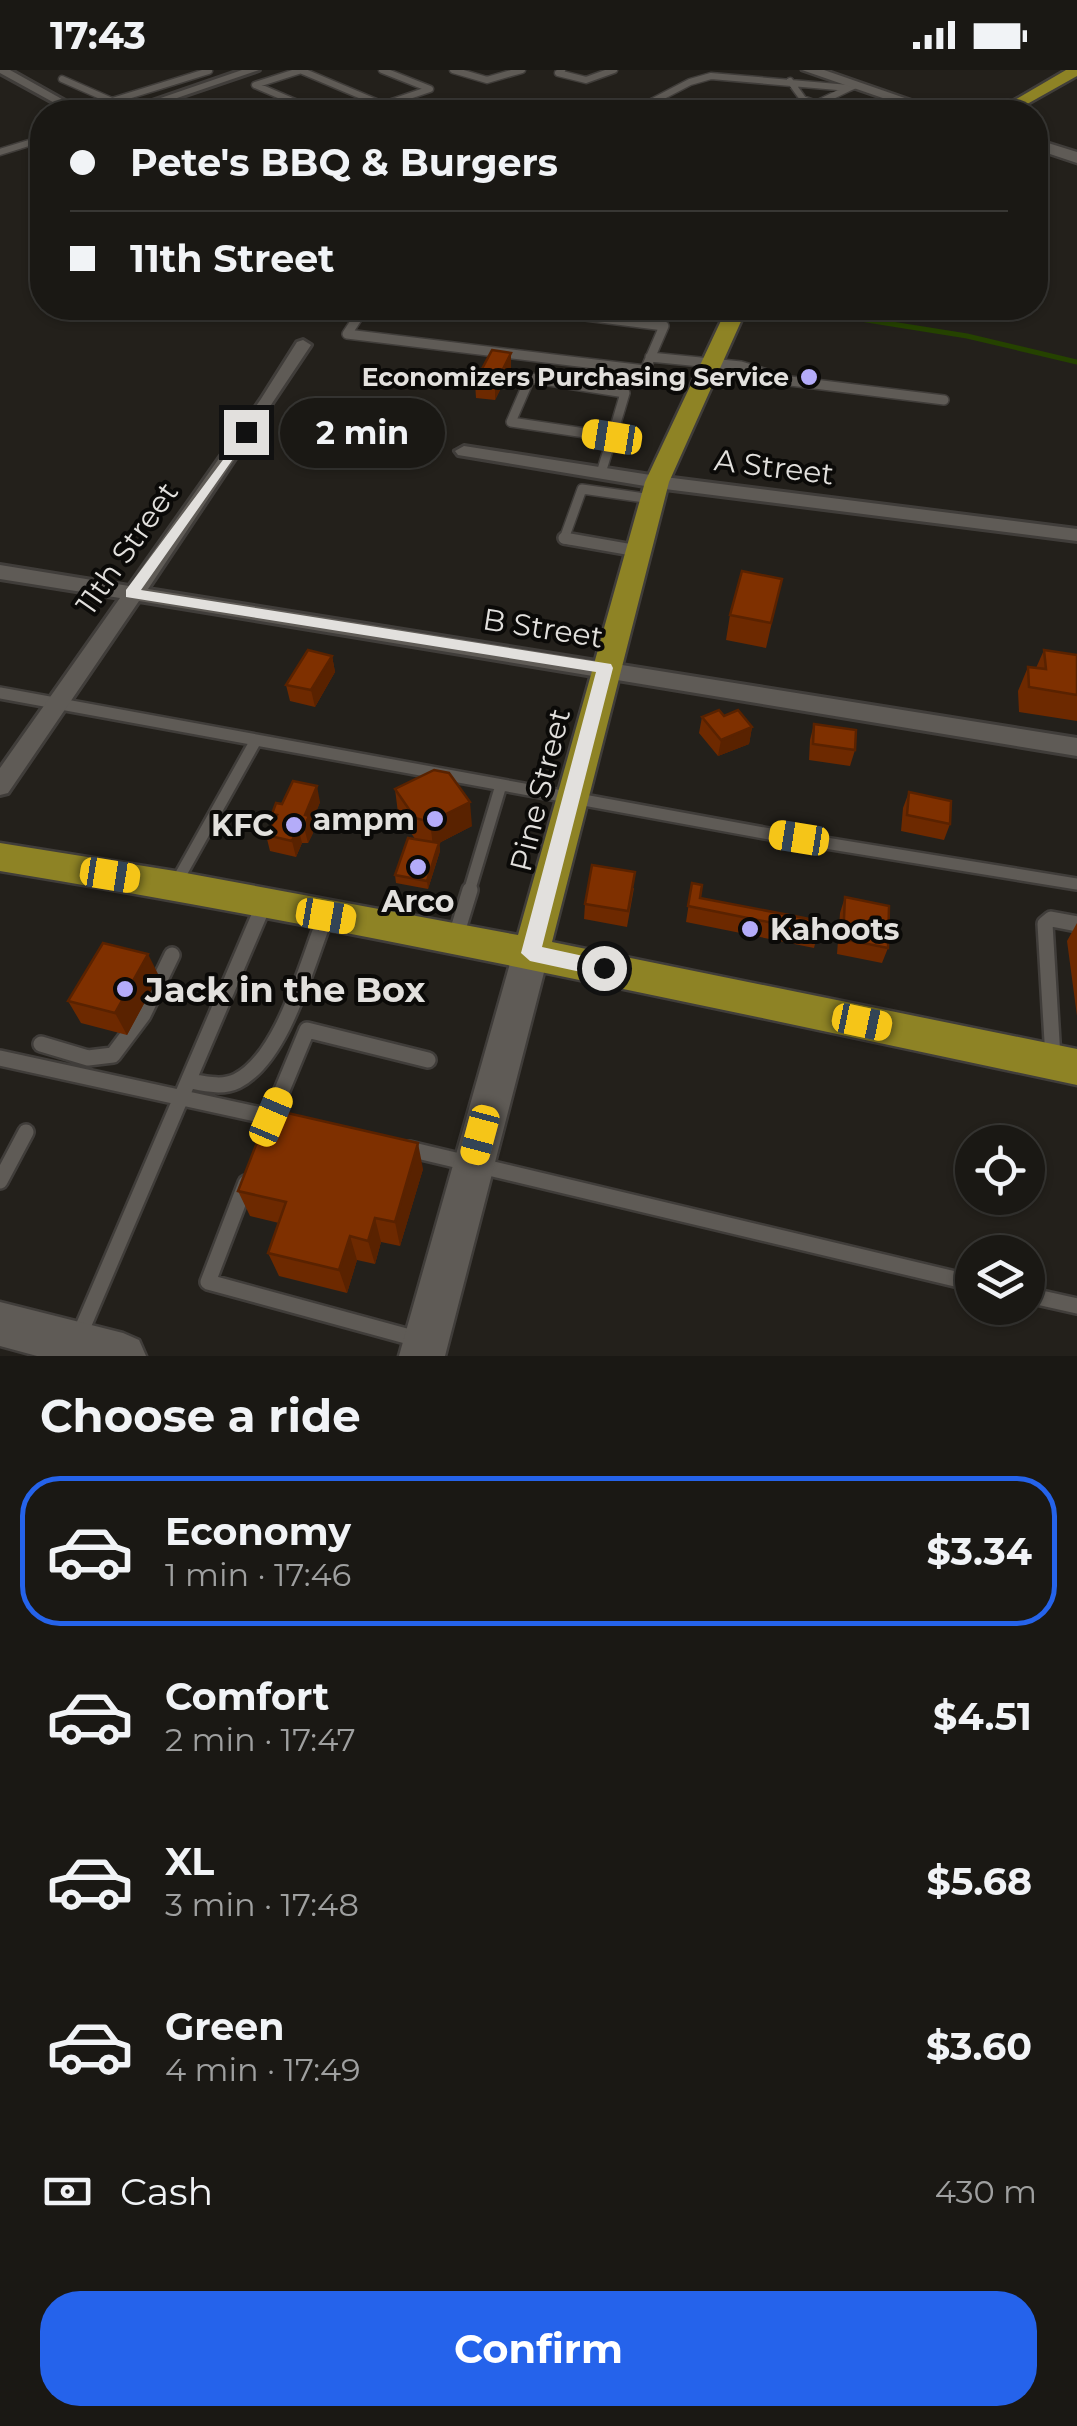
<!DOCTYPE html>
<html lang="en">
<head>
<meta charset="utf-8">
<style>
	:root { --surface:#1a1814; --page:#23211d; --text:#f1f3f6; --muted:#9fa0a0; --line:#383734; --accent:#2563eb }
	body { margin:0; font-family:Montserrat,sans-serif; background:var(--page); color:var(--text); height:100vh; display:flex; flex-direction:column; font-size:38px; white-space:nowrap }
	* { box-sizing:border-box; margin:0 }
	p { font-size:32px; color:var(--muted) }
	.icon { flex:none; width:55px; height:55px; fill:none; stroke:currentColor; stroke-width:2; stroke-linecap:round; stroke-linejoin:round }
	.map { position:relative; height:1286px; overflow:hidden }
	.panel { display:flex; flex-direction:column; background:var(--surface); flex:1 }
	.panel>* { flex:none }
	.hud { position:absolute; left:30px; top:30px; width:1018px; height:220px; border-radius:40px; box-shadow:0 2px 8px #0004,0 0 0 2px var(--line); display:grid; align-content:center; height:220px; padding:0 40px; background:var(--surface) }
	.fabs { position:absolute; left:955px; top:1055px; display:grid; gap:20px }
	.fabs a { display:grid; place-items:center; width:90px; height:90px; border-radius:50%; background:var(--surface); box-shadow:0 2px 8px #0004,0 0 0 2px var(--line); font-size:50px }
	.end { position:absolute; width:45px; height:45px; margin:-22px; border:12px solid #e2e0dd; background:#111; box-shadow:0 0 0 5px #111 }
	.from { border-radius:50% }
	.bubble { position:absolute; height:70px; border-radius:35px; background:var(--surface); box-shadow:0 2px 8px #0004,0 0 0 2px var(--line); font-size:32px; font-weight:700; line-height:70px; text-align:center }
	.car { position:absolute; width:30px; height:60px; margin:-30px -15px; border-radius:12px; box-shadow:0 0 8px 2px #0007; background:linear-gradient(#f5c518 24%,#345 0 40%,#f5c518 0 76%,#345 0 86%,#f5c518 0) }
	.hud b { display:flex; align-items:center; gap:35px; height:95px; font-size:38px }
	.hud b+b { border-top:2px solid var(--line) }
	.hud i { width:25px; height:25px; background:var(--text) }
	ul { padding:0; list-style:none }
	li { display:flex; align-items:center; gap:30px; height:150px; margin:0 20px 15px; padding:0 20px; border:5px solid transparent; border-radius:40px }
	li div { flex:1 }
	li b { display:block; font-size:38px }
	li em { font-style:normal; font-weight:700 }
	li.active { border-color:var(--accent) }
	li>.icon { width:90px; height:90px; stroke-width:1.5 }
	h2 { padding:0 40px; font-size:45px; line-height:120px }
	.pay { display:flex; align-items:center; gap:25px; height:110px; padding:0 40px; font-size:38px }
	.pay p { margin-inline-start:auto }
	.primary-button { display:flex; gap:20px; margin-top:auto; padding:20px 40px }
	.primary-button a { flex:1; height:115px; border-radius:40px; background:var(--accent); color:#fff; font-size:40px; font-weight:700; line-height:115px; text-align:center }
	.status { display:flex; justify-content:space-between; align-items:center; height:70px; padding:0 50px; background:var(--surface); direction:ltr }
	.status svg { height:28px; fill:currentColor }
	.map>svg:first-child { display:block }
</style>
</head>
<body>
<div class="status"><b>17:43</b><svg viewBox="0 0 49 12"><path d="M0 12V9h3v3zM5 12V6h3v6zM10 12V3h3v9zM15 12V0h3v12zM26 1h20v11H26zM47 4h2v5h-2z"/></svg></div>
<div class="map">
<svg width="1077" height="1286" viewBox="0 0 1077 1286">
	<rect width="100%" height="100%" fill="#23201b"/>
	<g fill="none" stroke-linecap="round" stroke-linejoin="round">
		<path stroke="#254200" stroke-width="5" d="M 728,238 L 782,245 L 823,243 L 967,266 L 1077,292"/>
		<defs>
			<path id="lane-far3" d="M 300,0 L 383,35 L 430,19 L 382,0
				M 302,0 L 255,15 L 318,42
				M 453,0 L 487,10 L 522,0
				M 562,0 L 558,3 L 586,10 L 614,0
				M 62,9 L 112,31 L 209,1
				M 790,11 L 803,29 L 816,34 L 849,18
				M 361,42 L 383,35
				M 642,42 L 642,37 L 690,12 L 711,6 L 849,18 L 856,15
				M 0,82 L 42,69"/>
			<path id="lane-far2" d="M 364,238 L 347,264 L 645,300 L 664,256 L 523,238
				M 650,287 L 741,296 L 790,311 L 944,330
				M 530,308 L 625,323 L 612,367 L 511,352 Z
				M 601,403 L 612,367
				M 571,470 L 564,469 L 582,419 L 652,429"/>
			<path id="lane-far1" d="M 564,468 L 638,481
				M 0,623 L 764,763 L 1077,814
				M 176,813 L 255,672
				M 469,822 L 501,715"/>
			<path id="lane" d="M 455,869 L 470,820
				M 41,974 L 88,988 L 113,985 L 143,945 L 172,885
				M 0,988 L 279,1049
				M 1053,988 L 1045,854 L 1051,849 L 1077,854
				M 191,1011 C 206,1014 223,1018 237,1011 C 283,988 307,893 325,848
				M 270,1049 L 307,960 L 428,990
				M 409,1079 L 972,1213
				M 0,1111 L 26,1062
				M 246,1113 L 208,1212 L 417,1269
				M 1028,1225 L 1077,1236
				M 79,1266 L 264,834"/>
			<path id="street" d="M 0,0 L 10,0 L 85,42 L 71,42 L 0,3 Z
				M 242,0 L 259,0 L 136,42 L 120,42 Z
				M 303,270 L 311,275 L 148,519 L 1077,668 L 1077,686 L 139,531 L 8,723 L 0,725 L 0,698 L 120,528 L 0,509 L 0,495 L 129,516 L 261,329 L 297,272 Z
				M 464,376 L 657,406 L 1077,459 L 1077,471 L 657,418 L 458,385 L 455,381 Z"/>
			<path id="secondary" d="M 802,0 L 824,0 L 945,42 L 923,42 Z
				M 1035,69 L 1077,82 L 1077,93 L 1035,79 Z
				M 531,868 L 544,872 L 549,883 L 445,1286 L 399,1286 L 513,883 L 518,872 Z
				M 0,1232 L 123,1263 L 139,1270 L 146,1286 L 37,1286 L 0,1276 Z"/>
			<path id="primary" d="M 1066,0 L 1077,0 L 1077,6 L 1013,42 L 994,42 Z
				M 727,238 L 747,238 L 669,412 L 552,872 L 1077,979 L 1077,1015 C 719,939 361,860 0,801 L 0,773 L 175,801 L 518,865 L 645,412 Z"/>
		</defs>
		<use href="#lane-far3" stroke="#403d3a" stroke-width="9"/>
		<use href="#lane-far2" stroke="#403d3a" stroke-width="12"/>
		<use href="#lane-far1" stroke="#403d3a" stroke-width="16"/>
		<use href="#lane" stroke="#403d3a" stroke-width="20"/>
		<use href="#street" stroke="#403d3a" stroke-width="6"/>
		<use href="#secondary" stroke="#403d3a" stroke-width="5"/>
		<use href="#primary" stroke="#403d3a" stroke-width="5"/>
		<path stroke="#8a8784" stroke-width="2.5" stroke-dasharray="1 4" stroke-linecap="butt" d="M 177,39 L 193,42"/>
		<use href="#lane-far3" stroke="#5f5b56" stroke-width="6"/>
		<use href="#lane-far2" stroke="#5f5b56" stroke-width="9"/>
		<use href="#lane-far1" stroke="#5f5b56" stroke-width="11"/>
		<use href="#lane" stroke="#5f5b56" stroke-width="15"/>
		<use href="#street" fill="#5f5b56" fill-rule="evenodd"/>
		<use href="#secondary" fill="#5f5b56" fill-rule="evenodd"/>
		<use href="#primary" fill="#8e8325" fill-rule="evenodd"/>
	</g>
	<path fill="#6d2900" d="M 511,283 L 511,298 L 495,330 L 476,328 L 475,312 Z
		M 782,509 L 766,578 L 726,570 L 730,545 Z
		M 1044,580 L 1077,585 L 1077,651 L 1019,642 L 1018,621 L 1028,597 L 1036,598 Z
		M 332,586 L 335,602 L 315,637 L 290,631 L 286,615 Z
		M 724,646 L 752,657 L 749,674 L 718,686 L 699,663 L 702,647 Z
		M 814,654 L 855,680 L 850,696 L 809,690 L 810,670 Z
		M 395,719 L 472,756 L 439,773 L 440,781 L 428,819 L 396,813 L 395,805 L 415,769 L 398,743 Z
		M 909,722 L 950,754 L 944,770 L 901,761 L 903,738 Z
		M 320,732 L 311,755 L 313,763 L 308,773 L 302,773 L 296,787 L 270,781 L 266,765 L 274,751 L 272,744 L 282,734 Z
		M 692,813 L 700,828 L 818,862 L 814,878 L 686,852 Z
		M 634,818 L 627,857 L 584,849 L 585,834 Z
		M 845,827 L 888,878 L 882,893 L 837,884 L 840,843 Z
		M 1077,853 L 1077,946 L 1067,871 Z
		M 159,906 L 127,965 L 81,953 L 68,931 Z
		M 423,1099 L 400,1176 L 381,1172 L 375,1194 L 357,1190 L 347,1223 L 279,1206 L 268,1183 L 279,1153 L 250,1146 L 238,1121 Z"/>
	<path fill="#592200" d="M 511,283 L 511,298 L 495,330 L 495,315 Z
		M 332,586 L 335,602 L 315,637 L 311,620 Z
		M 752,657 L 749,674 L 718,686 L 721,670 Z
		M 317,716 L 320,732 L 311,755 L 313,763 L 308,773 L 304,757 L 305,745 Z
		M 470,732 L 472,756 L 439,773 L 440,781 L 428,819 L 427,811 L 433,776 L 430,752 Z
		M 298,757 L 302,773 L 296,787 L 292,771 Z
		M 148,884 L 159,906 L 127,965 L 115,943 Z
		M 418,1073 L 423,1099 L 400,1176 L 395,1152 Z
		M 375,1148 L 381,1172 L 375,1194 L 368,1171 Z
		M 350,1166 L 357,1190 L 347,1223 L 339,1200 Z"/>
	<path fill="#7f3000" stroke="#592200" stroke-width="2.5" d="M 492,280 L 511,283 L 495,315 L 475,312 Z
		M 742,501 L 782,509 L 771,553 L 730,545 Z
		M 308,580 L 332,586 L 311,620 L 286,615 Z
		M 1044,580 L 1077,585 L 1077,625 L 1029,617 L 1028,597 L 1046,599 Z
		M 719,640 L 724,646 L 738,640 L 752,657 L 721,670 L 702,647 Z
		M 814,654 L 856,660 L 855,680 L 813,674 Z
		M 434,700 L 449,703 L 470,732 L 430,752 L 415,748 L 395,719 Z
		M 293,711 L 317,716 L 305,745 L 309,746 L 304,757 L 298,757 L 292,771 L 266,765 L 277,745 L 272,744 L 276,733 L 282,734 Z
		M 909,722 L 951,731 L 950,754 L 907,745 Z
		M 408,768 L 439,773 L 427,811 L 395,805 Z
		M 592,795 L 635,802 L 628,841 L 585,834 Z
		M 692,813 L 702,815 L 700,828 L 820,851 L 818,862 L 688,836 Z
		M 845,827 L 889,836 L 888,878 L 843,869 Z
		M 103,873 L 148,884 L 115,943 L 68,931 Z
		M 270,1039 L 418,1073 L 395,1152 L 375,1148 L 368,1171 L 350,1166 L 339,1200 L 268,1183 L 286,1132 L 238,1121 Z"/>
	<path fill="#e2e0dd" d="M 246,359 L 252,362 L 141,520 L 611,594 L 613,598 L 542,877 L 611,892 L 611,904 L 604,907 L 530,891 L 521,883 L 596,602 L 126,527 L 126,520 Z"/>
	<g fill="#b4acf9" stroke="#0b0a08" stroke-width="4">
		<circle cx="809" cy="307" r="10"/>
		<circle cx="435" cy="749" r="10"/>
		<circle cx="294" cy="755" r="10"/>
		<circle cx="418" cy="797" r="10"/>
		<circle cx="750" cy="859" r="10"/>
		<circle cx="125" cy="919" r="10"/>
	</g>
	<g text-anchor="middle" dominant-baseline="central" stroke-width="8" stroke-linejoin="round" paint-order="stroke">
		<g font-size="25" font-weight="bold" fill="#e2e0dd" stroke="#0b0a08" text-anchor="end">
			<text x="789" y="307">Economizers Purchasing Service</text>
		</g>
		<g font-size="30" fill="#e2e0dd" stroke="#0b0a08">
			<text transform="translate(774 397) rotate(7)">A Street</text>
			<text transform="translate(127 478) rotate(-55)">11th Street</text>
			<text transform="translate(543 558) rotate(9)">B Street</text>
			<text transform="translate(540 720) rotate(-76)">Pine Street</text>
		</g>
		<g font-size="30" font-weight="bold" fill="#e2e0dd" stroke="#0b0a08" text-anchor="end">
			<text x="415" y="749">ampm</text>
			<text x="274" y="755">KFC</text>
			<text x="418" y="831" text-anchor="middle">Arco</text>
			<text x="770" y="859" text-anchor="start">Kahoots</text>
		</g>
		<g font-size="35" font-weight="bold" fill="#e2e0dd" stroke="#0b0a08" text-anchor="start">
			<text x="145" y="919">Jack in the Box</text>
		</g>
	</g>
</svg>
<div class="fabs">
<a><svg class="icon" aria-label="locate" viewBox="0 0 24 24"><circle cx="12" cy="12" r="6"/><path d="M12 2v4M12 18v4M2 12h4M18 12h4"/></svg></a>
<a><svg class="icon" aria-label="layers" viewBox="0 0 24 24"><path d="M12 4l9 5-9 5-9-5zM3 14l9 5 9-5"/></svg></a>
</div>
<i class="end from" style="left:604px;top:898px"></i>
<i class="end" style="left:246px;top:362px"></i>
<div class="bubble" style="left:280px;top:328px;width:165px">2 min</div>
<i class="car" style="left:612px;top:367px;rotate:279deg"></i>
<i class="car" style="left:799px;top:768px;rotate:279deg"></i>
<i class="car" style="left:110px;top:805px;rotate:99deg"></i>
<i class="car" style="left:326px;top:846px;rotate:100deg"></i>
<i class="car" style="left:862px;top:952px;rotate:102deg"></i>
<i class="car" style="left:271px;top:1047px;rotate:23deg"></i>
<i class="car" style="left:480px;top:1065px;rotate:195deg"></i>
<div class="hud">
<b><i class="from"></i>Pete's BBQ &amp; Burgers</b>
<b><i></i>11th Street</b>
</div>
</div>
<section class="panel">
<h2>Choose a ride</h2>
<ul>
<li class="active"><svg class="icon" aria-label="car" viewBox="0 0 24 24"><path d="M5 17H2v-5l4-1 3-4h7l3 4 3 1v5h-3M9 17h6M6 11h13"/><circle cx="7" cy="17" r="2"/><circle cx="17" cy="17" r="2"/></svg><div><b>Economy</b><p>1 min · 17:46</p></div><em>$3.34</em></li>
<li><svg class="icon" aria-label="car" viewBox="0 0 24 24"><path d="M5 17H2v-5l4-1 3-4h7l3 4 3 1v5h-3M9 17h6M6 11h13"/><circle cx="7" cy="17" r="2"/><circle cx="17" cy="17" r="2"/></svg><div><b>Comfort</b><p>2 min · 17:47</p></div><em>$4.51</em></li>
<li><svg class="icon" aria-label="car" viewBox="0 0 24 24"><path d="M5 17H2v-5l4-1 3-4h7l3 4 3 1v5h-3M9 17h6M6 11h13"/><circle cx="7" cy="17" r="2"/><circle cx="17" cy="17" r="2"/></svg><div><b>XL</b><p>3 min · 17:48</p></div><em>$5.68</em></li>
<li><svg class="icon" aria-label="car" viewBox="0 0 24 24"><path d="M5 17H2v-5l4-1 3-4h7l3 4 3 1v5h-3M9 17h6M6 11h13"/><circle cx="7" cy="17" r="2"/><circle cx="17" cy="17" r="2"/></svg><div><b>Green</b><p>4 min · 17:49</p></div><em>$3.60</em></li>
</ul>
<div class="pay"><svg class="icon" aria-label="cash" viewBox="0 0 24 24"><path d="M3 7h18v10H3z"/><circle cx="12" cy="12" r="2"/></svg>Cash<p>430 m</p></div>
<div class="primary-button"><a>Confirm</a></div>
</section>
</body>
</html>
